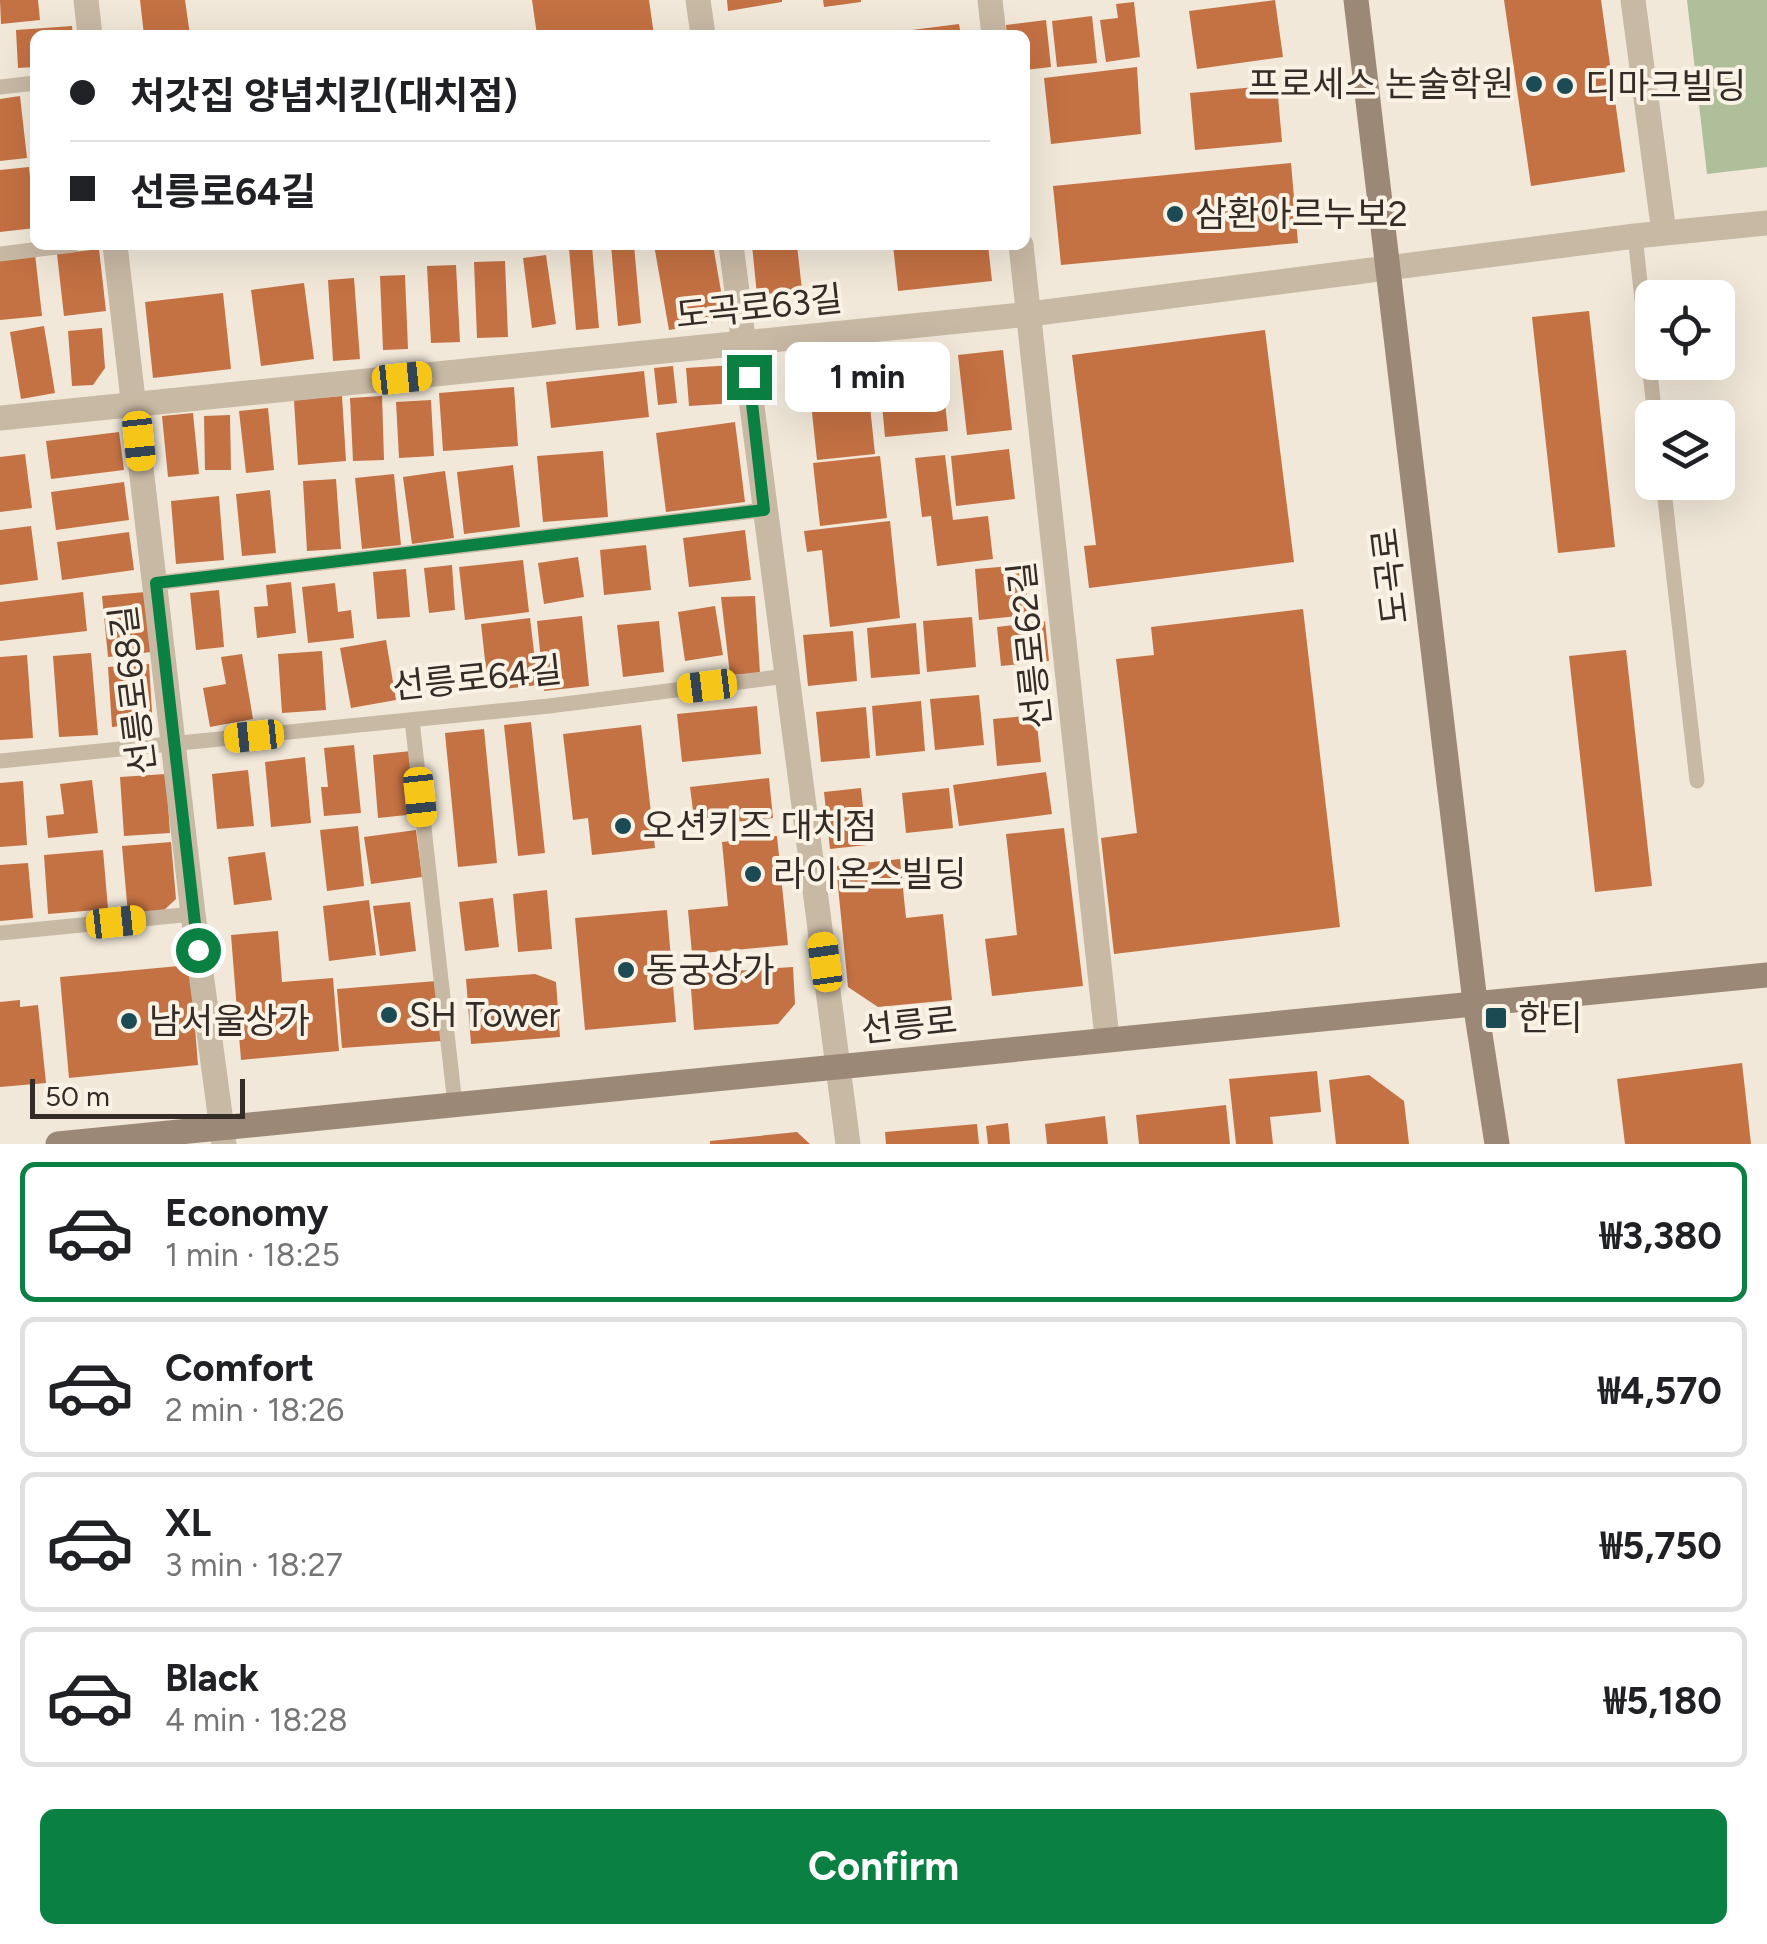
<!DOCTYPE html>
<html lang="en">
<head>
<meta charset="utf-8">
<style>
	:root { --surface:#fff; --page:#f2f2f2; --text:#202124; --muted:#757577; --line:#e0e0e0; --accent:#0b8043 }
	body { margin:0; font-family:Figtree,"Noto Sans KR",sans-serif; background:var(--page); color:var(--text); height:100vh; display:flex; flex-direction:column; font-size:38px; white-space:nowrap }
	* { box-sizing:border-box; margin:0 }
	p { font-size:32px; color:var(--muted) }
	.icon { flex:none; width:55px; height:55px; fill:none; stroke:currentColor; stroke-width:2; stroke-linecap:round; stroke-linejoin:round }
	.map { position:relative; height:1144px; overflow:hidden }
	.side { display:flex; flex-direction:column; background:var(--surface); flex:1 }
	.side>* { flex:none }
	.banner { position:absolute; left:30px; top:30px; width:1000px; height:220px; border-radius:15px; box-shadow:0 10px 40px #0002; display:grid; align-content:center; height:220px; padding:0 40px; background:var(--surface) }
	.buttons { position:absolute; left:1635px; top:280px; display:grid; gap:20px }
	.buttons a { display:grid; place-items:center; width:100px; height:100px; border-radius:15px; background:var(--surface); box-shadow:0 10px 40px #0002; font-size:50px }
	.scale { position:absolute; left:30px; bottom:25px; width:215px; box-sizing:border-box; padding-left:10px; border:5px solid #342c26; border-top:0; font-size:28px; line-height:35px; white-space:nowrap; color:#342c26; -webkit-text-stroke:8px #f9f2e5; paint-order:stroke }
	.end { position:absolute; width:45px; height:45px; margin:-22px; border:12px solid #0b8043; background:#fff; box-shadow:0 0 0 5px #fff }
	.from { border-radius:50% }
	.bubble { position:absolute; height:70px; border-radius:15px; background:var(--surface); box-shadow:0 10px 40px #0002; font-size:32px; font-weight:700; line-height:70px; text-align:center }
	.car { position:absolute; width:30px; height:60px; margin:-30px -15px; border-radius:12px; box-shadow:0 0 8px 2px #0007; background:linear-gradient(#f5c518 24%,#345 0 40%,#f5c518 0 76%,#345 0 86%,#f5c518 0) }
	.banner b { display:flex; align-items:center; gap:35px; height:95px; font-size:38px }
	.banner b+b { border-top:2px solid var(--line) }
	.banner i { width:25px; height:25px; background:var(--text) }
	ul { padding:18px 0 0; list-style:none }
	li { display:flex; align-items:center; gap:30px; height:140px; margin:0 20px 15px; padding:0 20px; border:5px solid var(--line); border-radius:15px }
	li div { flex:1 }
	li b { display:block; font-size:38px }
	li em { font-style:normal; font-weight:700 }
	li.current { border-color:var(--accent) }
	li>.icon { width:90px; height:90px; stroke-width:1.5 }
	.button { display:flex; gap:20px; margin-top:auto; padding:20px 40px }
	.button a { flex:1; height:115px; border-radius:15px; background:var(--accent); color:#fff; font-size:40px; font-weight:700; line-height:115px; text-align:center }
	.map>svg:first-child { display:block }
</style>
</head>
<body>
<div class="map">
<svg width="1767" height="1144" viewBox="0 0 1767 1144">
	<rect width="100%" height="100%" fill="#f1e8d9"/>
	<path fill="#aebf99" d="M 1687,0 L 1767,0 L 1767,167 L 1707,174 Z"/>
	<path fill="#c47143" d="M 0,0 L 38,0 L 40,20 L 1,24 Z
		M 140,0 L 185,0 L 190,35 L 144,35 Z
		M 532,0 L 649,0 L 654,35 L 537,35 Z
		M 727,0 L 782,0 L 782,2 L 728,11 Z
		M 823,0 L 861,0 L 861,2 L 824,7 Z
		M 1275,0 L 1283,57 L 1197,69 L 1189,11 Z
		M 1504,0 L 1601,0 L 1625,172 L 1531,186 Z
		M 1134,2 L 1140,57 L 1106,62 L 1100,20 L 1118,18 L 1116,4 Z
		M 1092,16 L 1097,63 L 1057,67 L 1052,21 Z
		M 1046,20 L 1051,67 L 1025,70 L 1025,35 L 1007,35 L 1006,25 Z
		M 959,24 L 961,35 L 888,35 L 888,33 Z
		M 72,26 L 73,35 L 35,35 L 35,67 L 18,68 L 16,30 Z
		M 1137,67 L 1141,134 L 1051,144 L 1044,78 Z
		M 1277,85 L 1282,142 L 1195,150 L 1190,93 Z
		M 20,96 L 27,158 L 0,161 L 0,99 Z
		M 1291,163 L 1298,243 L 1061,265 L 1053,186 Z
		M 29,167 L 35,228 L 0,232 L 0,170 Z
		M 611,245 L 634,245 L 641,323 L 618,326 Z
		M 654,245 L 713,245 L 726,320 L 669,330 Z
		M 752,245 L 797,245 L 802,290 L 757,295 Z
		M 893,245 L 988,245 L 992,281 L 898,291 Z
		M 592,246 L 599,328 L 576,330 L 569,248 Z
		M 99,249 L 106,311 L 64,316 L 57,254 Z
		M 35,254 L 42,316 L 0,320 L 0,258 Z
		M 546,255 L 556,324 L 532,328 L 523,258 Z
		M 505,261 L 508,337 L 477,338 L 474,262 Z
		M 456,265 L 460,342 L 431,343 L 427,266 Z
		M 405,275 L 408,349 L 383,350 L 380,276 Z
		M 354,278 L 360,359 L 333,361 L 328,280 Z
		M 304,283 L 314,359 L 261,366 L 251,290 Z
		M 223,293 L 231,369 L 153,378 L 145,302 Z
		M 1589,311 L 1615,547 L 1558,553 L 1532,317 Z
		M 44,326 L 55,393 L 21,399 L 10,332 Z
		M 102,328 L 105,368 L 93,385 L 72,386 L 68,331 Z
		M 1265,330 L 1294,562 L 1089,588 L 1084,546 L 1096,545 L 1072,355 Z
		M 1003,350 L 1012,430 L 967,435 L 958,355 Z
		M 865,359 L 875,454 L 817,460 L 807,365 Z
		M 734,365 L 736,403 L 689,406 L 686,368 Z
		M 941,365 L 948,431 L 885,437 L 879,372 Z
		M 673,366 L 677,403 L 658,405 L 654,368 Z
		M 644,371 L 649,417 L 551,428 L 546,382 Z
		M 514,387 L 518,446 L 443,451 L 439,393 Z
		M 342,396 L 346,461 L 298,465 L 294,400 Z
		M 382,396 L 384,460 L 353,461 L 350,398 Z
		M 431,400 L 434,456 L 399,458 L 396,402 Z
		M 268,408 L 274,470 L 246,473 L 239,411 Z
		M 193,413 L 199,474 L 168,477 L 162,416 Z
		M 230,415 L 231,470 L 205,470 L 204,416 Z
		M 735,422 L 745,502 L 666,512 L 656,433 Z
		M 119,432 L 124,470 L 51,479 L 46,441 Z
		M 1009,449 L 1015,499 L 956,506 L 951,456 Z
		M 603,451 L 608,517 L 543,522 L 537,456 Z
		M 25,454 L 32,508 L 0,512 L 0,457 Z
		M 945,455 L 953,520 L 988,516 L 993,559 L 937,566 L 931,516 L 922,517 L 915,458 Z
		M 880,456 L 887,518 L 820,526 L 813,463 Z
		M 513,465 L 520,527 L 464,534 L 457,472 Z
		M 445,471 L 454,538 L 412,544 L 403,477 Z
		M 394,474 L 401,545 L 362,549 L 355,478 Z
		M 336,479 L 341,549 L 307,551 L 303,481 Z
		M 124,482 L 129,520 L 56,530 L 51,492 Z
		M 270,490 L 276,553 L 242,556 L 236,494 Z
		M 219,496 L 224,560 L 176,564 L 171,501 Z
		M 890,521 L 900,618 L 830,627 L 822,550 L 807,552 L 804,531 Z
		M 31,526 L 38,580 L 0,585 L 0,530 Z
		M 745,530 L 751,580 L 689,587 L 683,538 Z
		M 129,532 L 134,570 L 62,580 L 57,542 Z
		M 646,545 L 651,590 L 604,595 L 600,550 Z
		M 578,557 L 584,597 L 544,604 L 538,563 Z
		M 523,560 L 529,612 L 465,620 L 459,567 Z
		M 452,565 L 455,610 L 429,613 L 424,568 Z
		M 1024,565 L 1029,615 L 979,620 L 975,569 Z
		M 406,569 L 410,617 L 377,619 L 373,572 Z
		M 291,582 L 296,633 L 257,638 L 254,607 L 268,606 L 266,585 Z
		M 335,583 L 338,612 L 351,610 L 354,638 L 308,643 L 302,587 Z
		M 219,590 L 224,647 L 196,650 L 190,593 Z
		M 83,592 L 87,631 L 0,641 L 0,602 Z
		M 145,592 L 151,652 L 108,657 L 102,596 Z
		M 755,596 L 760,673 L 730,675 L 721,597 Z
		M 715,606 L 723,655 L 685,661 L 678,612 Z
		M 1303,609 L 1340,927 L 1114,954 L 1101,838 L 1137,833 L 1116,659 L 1154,655 L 1151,627 Z
		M 582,616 L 589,686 L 544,691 L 537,621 Z
		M 972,617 L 976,667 L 927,672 L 923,621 Z
		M 530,618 L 538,685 L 504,689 L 502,676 L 487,678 L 481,624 Z
		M 659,621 L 664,672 L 623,677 L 617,625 Z
		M 1045,621 L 1049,661 L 1001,666 L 997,627 Z
		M 916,623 L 920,674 L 871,678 L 867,628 Z
		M 853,631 L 857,681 L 808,686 L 803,635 Z
		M 386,640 L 396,700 L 351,708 L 340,648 Z
		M 1626,650 L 1652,886 L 1595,892 L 1569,656 Z
		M 322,651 L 326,710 L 282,713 L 278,654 Z
		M 91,653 L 98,735 L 59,737 L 53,656 Z
		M 242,654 L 253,719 L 210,727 L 203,688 L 226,684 L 221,657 Z
		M 27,655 L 33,738 L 0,740 L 0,657 Z
		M 149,664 L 152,712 L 141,724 L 112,727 L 108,667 Z
		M 979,695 L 984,745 L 935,750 L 930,699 Z
		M 921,701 L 925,751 L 876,756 L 872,706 Z
		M 757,706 L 761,754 L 682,762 L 677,714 Z
		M 866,707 L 870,758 L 821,762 L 816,712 Z
		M 1036,715 L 1041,762 L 997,766 L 993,719 Z
		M 531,722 L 545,853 L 518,856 L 504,725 Z
		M 641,725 L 655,848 L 592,855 L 588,818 L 573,820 L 563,734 Z
		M 484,729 L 497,863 L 458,867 L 445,733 Z
		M 354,745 L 361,813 L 324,816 L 321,787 L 328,787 L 324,748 Z
		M 411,751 L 416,814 L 378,818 L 373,755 Z
		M 305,757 L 311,823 L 271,827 L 265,762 Z
		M 248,770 L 254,826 L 217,829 L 212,774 Z
		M 1046,772 L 1052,814 L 959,826 L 953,785 Z
		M 166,774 L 170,833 L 124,836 L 120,777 Z
		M 769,778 L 773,818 L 695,826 L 690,787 Z
		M 92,780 L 98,833 L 48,838 L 46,816 L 64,814 L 60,784 Z
		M 23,781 L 27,845 L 0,847 L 0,783 Z
		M 861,788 L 867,845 L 830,849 L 824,792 Z
		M 949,788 L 953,828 L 906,833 L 902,793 Z
		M 358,826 L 364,886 L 327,891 L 320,830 Z
		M 1064,828 L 1083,986 L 992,996 L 985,939 L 1017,935 L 1006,834 Z
		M 416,830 L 422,877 L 371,884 L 364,837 Z
		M 777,836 L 788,945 L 692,954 L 688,910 L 728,906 L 722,842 Z
		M 171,842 L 176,899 L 163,911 L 128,914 L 122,846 Z
		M 103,850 L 108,909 L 48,914 L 44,855 Z
		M 265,852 L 272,900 L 234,905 L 228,857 Z
		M 900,859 L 906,918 L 943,914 L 952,1000 L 878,1007 L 848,987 L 836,866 Z
		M 28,863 L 33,918 L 0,921 L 0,865 Z
		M 547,890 L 552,949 L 518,952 L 513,894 Z
		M 493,898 L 499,947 L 465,951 L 459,902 Z
		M 369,900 L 376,955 L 329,961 L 323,906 Z
		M 410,902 L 416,951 L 380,956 L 373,906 Z
		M 667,910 L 676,1022 L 585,1030 L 575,918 Z
		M 278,931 L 282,982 L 333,978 L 339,1051 L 241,1060 L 231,935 Z
		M 190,965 L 198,1065 L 69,1078 L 60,977 Z
		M 793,967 L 795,1004 L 778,1024 L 694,1030 L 690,974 Z
		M 535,974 L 556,982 L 560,1037 L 471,1044 L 466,979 Z
		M 437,981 L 442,1041 L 342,1048 L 337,989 Z
		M 20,1000 L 20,1007 L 38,1005 L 46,1083 L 0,1087 L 0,1002 Z
		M 1742,1063 L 1751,1144 L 1625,1144 L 1617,1079 Z
		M 1317,1071 L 1321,1112 L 1270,1117 L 1273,1144 L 1236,1144 L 1229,1079 Z
		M 1369,1075 L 1404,1101 L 1409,1144 L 1336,1144 L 1329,1080 Z
		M 1226,1105 L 1230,1144 L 1139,1144 L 1136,1115 Z
		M 1105,1116 L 1108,1144 L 1047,1144 L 1045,1124 Z
		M 1008,1123 L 1010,1144 L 988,1144 L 986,1126 Z
		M 977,1124 L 979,1144 L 886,1144 L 885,1132 Z
		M 797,1132 L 810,1144 L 710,1144 L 710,1141 Z"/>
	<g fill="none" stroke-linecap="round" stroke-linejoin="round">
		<path stroke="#c8b9a5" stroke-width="15" d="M 0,87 L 35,83
			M 1635,236 L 1655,418
			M 0,254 L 73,245
			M 1663,482 L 1697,781
			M 156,583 L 764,510
			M 412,720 L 455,1105
			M 0,761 L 549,706 L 787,676
			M 0,933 L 193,914"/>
		<path stroke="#c8b9a5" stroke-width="25" d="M 86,0 L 90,35
			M 698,0 L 703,35
			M 990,0 L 994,35
			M 1633,0 L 1664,233
			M 115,245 L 193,914 L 224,1144
			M 731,245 L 848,1144
			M 1021,245 L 1107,1038
			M 0,418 L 1030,314 L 1635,236 L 1767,223"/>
		<path stroke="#9c8877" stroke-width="25" d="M 1356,0 L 1475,1002 L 1497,1144
			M 58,1144 L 1767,975"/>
	</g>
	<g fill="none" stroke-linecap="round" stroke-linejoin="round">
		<path stroke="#0b8043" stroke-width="12" d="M 198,950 L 156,583 L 764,510 L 749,377"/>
	</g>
	<g fill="#1d4b55" stroke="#f9f2e5" stroke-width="4">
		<circle cx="1534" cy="84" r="10"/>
		<circle cx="1565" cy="86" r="10"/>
		<circle cx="1175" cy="214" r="10"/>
		<circle cx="623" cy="826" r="10"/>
		<circle cx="753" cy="874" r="10"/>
		<circle cx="626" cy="970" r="10"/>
		<circle cx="389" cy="1015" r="10"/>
		<rect x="1484" y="1006" width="24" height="24" rx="5"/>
		<circle cx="129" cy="1021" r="10"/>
	</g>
	<g text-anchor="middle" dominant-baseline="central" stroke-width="8" stroke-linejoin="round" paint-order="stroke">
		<g font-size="35" fill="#342c26" stroke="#f9f2e5" text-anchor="start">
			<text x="1514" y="84" text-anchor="end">프로세스 논술학원</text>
			<text x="1585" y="86">디마크빌딩</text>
			<text x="1195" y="214">삼환아르누보2</text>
			<text x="643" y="826">오션키즈 대치점</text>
			<text x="773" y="874">라이온스빌딩</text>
			<text x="646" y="970">동궁상가</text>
			<text x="409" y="1015">SH Tower</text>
			<text x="1518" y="1018">한티</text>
			<text x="149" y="1021">남서울상가</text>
		</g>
		<g font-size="35" fill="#342c26" stroke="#f9f2e5">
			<text transform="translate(759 307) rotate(-6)">도곡로63길</text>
			<text transform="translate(1390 576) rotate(-97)">도곡로</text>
			<text transform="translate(1030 645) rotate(-96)">선릉로62길</text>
			<text transform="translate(477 678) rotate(-6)">선릉로64길</text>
			<text transform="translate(133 690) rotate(-97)">선릉로68길</text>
			<text transform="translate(909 1025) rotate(-6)">선릉로</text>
		</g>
	</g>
</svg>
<div class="buttons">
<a><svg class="icon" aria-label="locate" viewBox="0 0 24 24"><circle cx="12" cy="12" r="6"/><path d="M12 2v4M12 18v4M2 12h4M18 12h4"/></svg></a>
<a><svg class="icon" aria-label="layers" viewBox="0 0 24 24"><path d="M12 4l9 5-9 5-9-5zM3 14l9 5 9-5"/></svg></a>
</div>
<div class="scale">50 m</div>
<i class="end from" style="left:198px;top:950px"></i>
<i class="end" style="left:749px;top:377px"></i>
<div class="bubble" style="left:785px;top:342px;width:165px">1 min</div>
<i class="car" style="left:402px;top:378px;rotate:84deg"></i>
<i class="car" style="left:139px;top:441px;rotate:174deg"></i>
<i class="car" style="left:707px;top:686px;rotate:263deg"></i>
<i class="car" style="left:254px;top:736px;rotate:264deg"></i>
<i class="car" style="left:420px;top:797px;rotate:174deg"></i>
<i class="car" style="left:116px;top:922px;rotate:84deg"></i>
<i class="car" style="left:825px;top:962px;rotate:352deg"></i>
<div class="banner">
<b><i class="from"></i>처갓집 양념치킨(대치점)</b>
<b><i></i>선릉로64길</b>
</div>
</div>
<section class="side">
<ul>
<li class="current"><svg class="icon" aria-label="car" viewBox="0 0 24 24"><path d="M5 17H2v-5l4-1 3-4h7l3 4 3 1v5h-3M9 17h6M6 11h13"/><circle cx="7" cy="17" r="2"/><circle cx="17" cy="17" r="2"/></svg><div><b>Economy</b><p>1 min · 18:25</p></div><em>₩3,380</em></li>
<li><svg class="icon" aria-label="car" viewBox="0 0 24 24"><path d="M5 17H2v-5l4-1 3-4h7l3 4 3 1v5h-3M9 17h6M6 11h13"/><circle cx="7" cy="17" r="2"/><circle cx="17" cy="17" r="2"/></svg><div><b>Comfort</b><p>2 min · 18:26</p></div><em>₩4,570</em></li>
<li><svg class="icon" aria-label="car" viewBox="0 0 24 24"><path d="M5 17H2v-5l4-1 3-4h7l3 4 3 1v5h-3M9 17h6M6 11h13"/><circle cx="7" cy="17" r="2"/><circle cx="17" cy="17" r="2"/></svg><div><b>XL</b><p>3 min · 18:27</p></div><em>₩5,750</em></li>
<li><svg class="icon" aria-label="car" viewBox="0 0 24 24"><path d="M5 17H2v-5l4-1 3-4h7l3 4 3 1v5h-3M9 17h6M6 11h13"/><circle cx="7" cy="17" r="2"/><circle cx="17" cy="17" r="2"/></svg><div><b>Black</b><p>4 min · 18:28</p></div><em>₩5,180</em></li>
</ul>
<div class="button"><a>Confirm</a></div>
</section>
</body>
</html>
